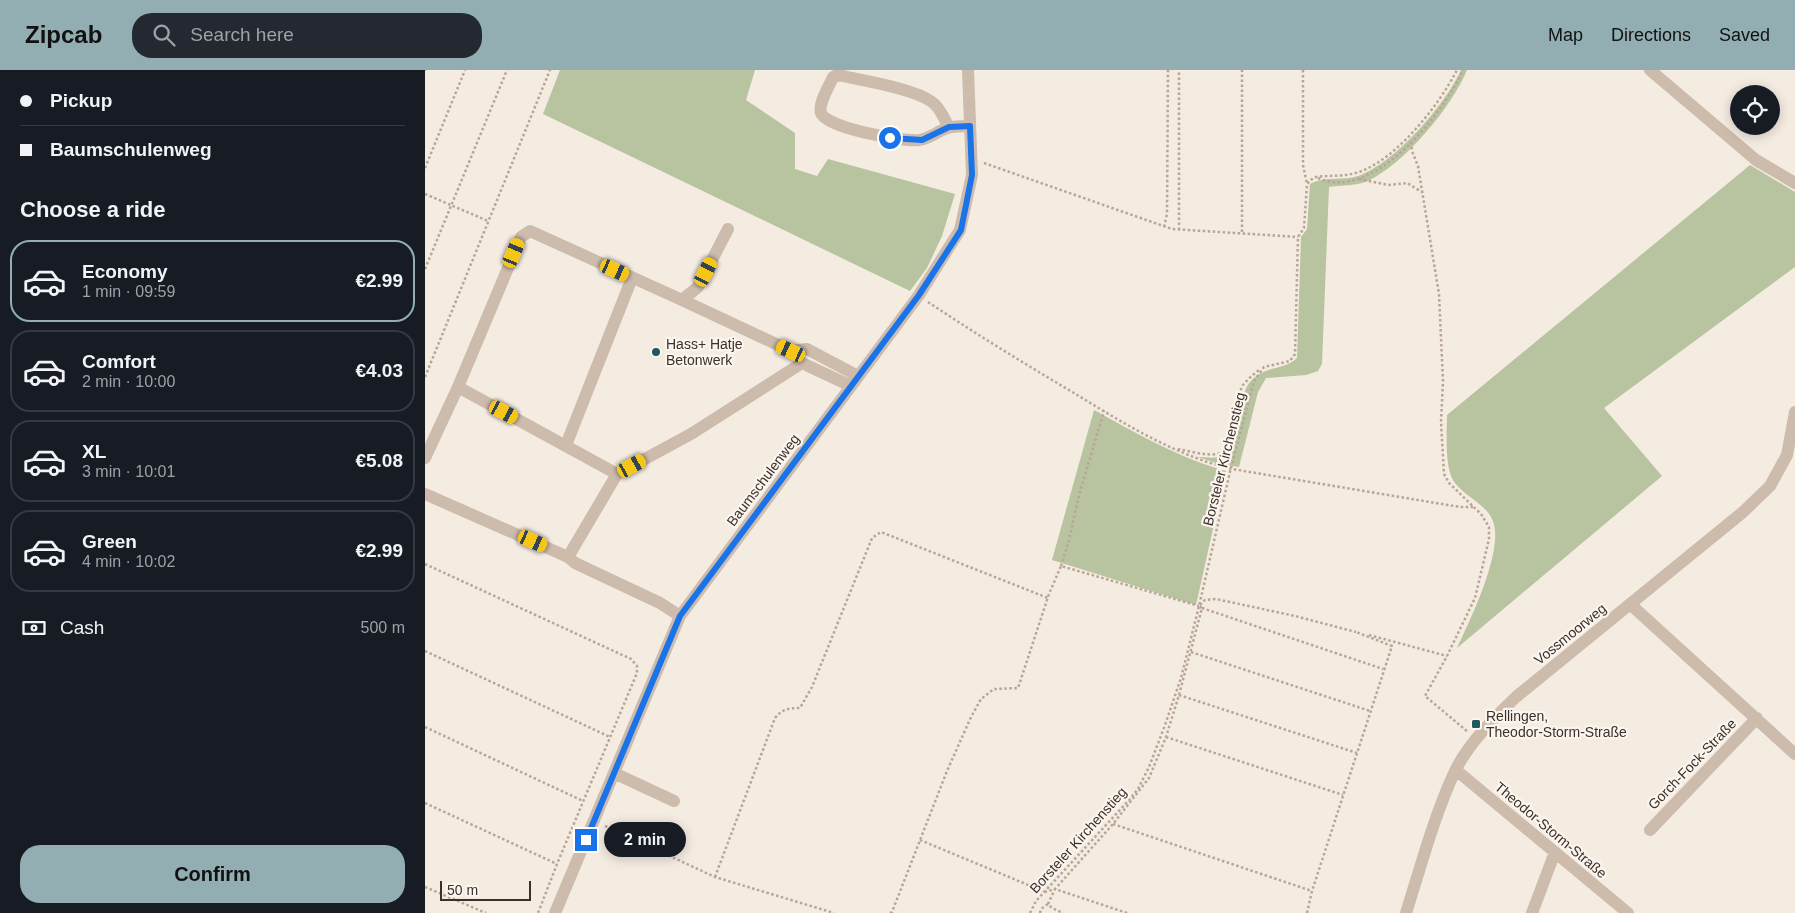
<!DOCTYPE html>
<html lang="en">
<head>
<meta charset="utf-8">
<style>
	:root { --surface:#171b24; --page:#242831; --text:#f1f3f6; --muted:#9ea1a6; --line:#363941; --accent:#92aeb2 }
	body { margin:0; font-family:Arial,sans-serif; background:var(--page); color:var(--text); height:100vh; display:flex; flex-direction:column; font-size:19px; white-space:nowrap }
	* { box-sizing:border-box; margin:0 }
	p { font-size:16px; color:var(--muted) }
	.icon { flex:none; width:28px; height:28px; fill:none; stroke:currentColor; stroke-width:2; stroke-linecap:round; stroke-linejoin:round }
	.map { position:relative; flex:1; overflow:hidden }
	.details { display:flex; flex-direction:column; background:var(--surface); width:425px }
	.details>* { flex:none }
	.hud { display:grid; align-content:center; height:110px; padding:0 20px; background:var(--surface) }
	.buttons { position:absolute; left:1305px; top:15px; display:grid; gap:10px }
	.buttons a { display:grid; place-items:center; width:50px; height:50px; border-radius:50%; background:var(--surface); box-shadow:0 2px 12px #0003; font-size:25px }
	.scale { position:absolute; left:15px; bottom:12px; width:91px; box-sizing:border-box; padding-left:5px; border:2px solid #3b302b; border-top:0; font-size:14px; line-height:18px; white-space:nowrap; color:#3b302b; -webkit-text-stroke:4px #fbf5ee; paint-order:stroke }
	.end { position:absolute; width:22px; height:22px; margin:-11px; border:6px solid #1a73e8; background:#fff; box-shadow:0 0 0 2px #fff }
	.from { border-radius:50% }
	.bubble { position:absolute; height:35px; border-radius:18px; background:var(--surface); box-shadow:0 2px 12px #0003; font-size:16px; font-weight:700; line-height:35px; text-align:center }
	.car { position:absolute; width:15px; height:30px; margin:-15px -8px; border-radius:6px; box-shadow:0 0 4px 1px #0007; background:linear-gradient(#f5c518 24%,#345 0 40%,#f5c518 0 76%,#345 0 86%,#f5c518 0) }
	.hud b { display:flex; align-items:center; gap:18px; height:48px; font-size:19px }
	.hud b+b { border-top:1px solid var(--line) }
	.hud i { width:12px; height:12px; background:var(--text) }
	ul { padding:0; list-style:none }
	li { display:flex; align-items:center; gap:15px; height:82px; margin:0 10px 8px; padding:0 10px; border:2px solid var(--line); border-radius:20px }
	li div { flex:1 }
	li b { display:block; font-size:19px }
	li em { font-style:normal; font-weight:700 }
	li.active { border-color:var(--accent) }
	li>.icon { width:45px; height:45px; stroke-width:1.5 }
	h2 { padding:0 20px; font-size:22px; line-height:60px }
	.pay { display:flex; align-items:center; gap:12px; height:55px; padding:0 20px; font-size:19px }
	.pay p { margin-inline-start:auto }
	.action { display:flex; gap:10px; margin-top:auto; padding:10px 20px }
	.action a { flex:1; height:58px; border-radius:20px; background:var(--accent); color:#111; font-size:20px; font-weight:700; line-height:58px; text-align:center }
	header { display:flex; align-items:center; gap:30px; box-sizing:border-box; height:70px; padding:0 25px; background:var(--accent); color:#111 }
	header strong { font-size:24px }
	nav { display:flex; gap:28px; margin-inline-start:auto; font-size:18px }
	.search { width:350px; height:45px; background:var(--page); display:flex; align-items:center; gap:12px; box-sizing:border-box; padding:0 18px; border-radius:20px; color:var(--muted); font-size:19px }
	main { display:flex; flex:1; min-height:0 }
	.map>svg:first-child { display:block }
</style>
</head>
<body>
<header>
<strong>Zipcab</strong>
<div class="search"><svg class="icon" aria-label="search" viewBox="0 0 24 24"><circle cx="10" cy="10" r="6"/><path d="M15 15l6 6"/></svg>Search here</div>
<nav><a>Map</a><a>Directions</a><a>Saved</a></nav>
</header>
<main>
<section class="details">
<div class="hud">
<b><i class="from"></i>Pickup</b>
<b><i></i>Baumschulenweg</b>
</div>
<h2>Choose a ride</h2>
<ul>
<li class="active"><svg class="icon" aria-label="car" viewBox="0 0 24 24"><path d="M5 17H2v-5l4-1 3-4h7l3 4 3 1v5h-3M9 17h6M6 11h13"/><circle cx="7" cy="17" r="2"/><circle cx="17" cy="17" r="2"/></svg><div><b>Economy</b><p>1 min · 09:59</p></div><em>€2.99</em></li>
<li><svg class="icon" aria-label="car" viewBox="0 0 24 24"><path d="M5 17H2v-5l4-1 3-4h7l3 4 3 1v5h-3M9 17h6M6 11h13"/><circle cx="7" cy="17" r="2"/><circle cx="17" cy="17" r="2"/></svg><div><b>Comfort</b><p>2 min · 10:00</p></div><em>€4.03</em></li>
<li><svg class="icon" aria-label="car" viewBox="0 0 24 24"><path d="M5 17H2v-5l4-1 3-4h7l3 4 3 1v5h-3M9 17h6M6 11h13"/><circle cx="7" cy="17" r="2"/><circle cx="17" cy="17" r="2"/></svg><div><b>XL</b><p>3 min · 10:01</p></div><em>€5.08</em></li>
<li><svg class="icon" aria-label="car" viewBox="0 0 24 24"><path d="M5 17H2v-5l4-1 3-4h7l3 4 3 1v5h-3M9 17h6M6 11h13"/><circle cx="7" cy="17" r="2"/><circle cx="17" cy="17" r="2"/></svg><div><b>Green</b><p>4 min · 10:02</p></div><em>€2.99</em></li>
</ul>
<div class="pay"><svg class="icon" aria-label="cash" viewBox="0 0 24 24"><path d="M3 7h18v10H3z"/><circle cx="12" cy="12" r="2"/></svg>Cash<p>500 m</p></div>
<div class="action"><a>Confirm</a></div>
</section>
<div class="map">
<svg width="1370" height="843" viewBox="0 0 1370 843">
	<rect width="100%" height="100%" fill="#f4ebe1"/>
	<path fill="#b8c4a0" d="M 135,0 L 330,0 L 321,30 L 370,63 L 370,99 L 392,106 L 403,89 L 530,124 L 517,166 L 502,198 L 485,221 L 118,44 Z
		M 1036,0 L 1042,0 C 1027,37 979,94 943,111 C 932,116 916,115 904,117 L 897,294 L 893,301 L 881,305 L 841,308 L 833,322 L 814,397 L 791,393 L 773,387 C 780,387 790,389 797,386 C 812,379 812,327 825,312 C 841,294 857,302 872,288 L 876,167 L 882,159 L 885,114 C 899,106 918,111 933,106 C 970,93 1020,35 1036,0 Z
		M 1325,95 L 1370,122 L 1370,197 L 1179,338 L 1237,406 L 1032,578 C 1044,552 1083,474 1066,447 C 1058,433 1040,426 1030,413 C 1019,400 1022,362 1022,345 Z
		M 669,340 C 711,363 754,388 801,401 L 771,535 L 627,490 Z"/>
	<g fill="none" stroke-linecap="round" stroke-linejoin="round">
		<path stroke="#b9a596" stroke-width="2.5" stroke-dasharray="2.5 2.5" stroke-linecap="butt" d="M 878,0 L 878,95 L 882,114
			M 0,1 L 0,0
			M 986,72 L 987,81 L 993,96 L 1014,224 L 1018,311 L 1016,352 L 1019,404 L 1024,413 L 1056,444 L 1064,457 L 1064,469 L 1050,528 L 1022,586 L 1000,626 L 1043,662
			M 559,93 L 747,159 L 873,167
			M 0,98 L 40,0
			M 893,108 C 948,133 1019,43 1038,0
			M 934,109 L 963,115 L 982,113 L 997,122
			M 0,124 L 63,151
			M 739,157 L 742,144 L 743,0
			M 754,160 L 754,0
			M 817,162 L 817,0
			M 0,199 L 82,0
			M 503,232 C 551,264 600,294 649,323 C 698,353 751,386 807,399 L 1035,437 L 1048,437
			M 0,307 L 125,0
			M 753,379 C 765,381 780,386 792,384 C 810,382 809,329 818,315 C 823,309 829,304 835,299
			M 0,494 L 206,589 L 212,596 L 212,603 L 132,794 L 113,843
			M 636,496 L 644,470 L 654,425 L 679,341
			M 775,535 L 780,530 L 791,529 L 870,546 L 931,562
			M 777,538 L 958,599
			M 944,565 L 1022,586
			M 0,581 L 185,667
			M 766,582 L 945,641
			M 754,625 L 932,683
			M 0,657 L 158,731
			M 741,667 L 918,725
			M 0,733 L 132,794
			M 688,754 L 887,821
			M 180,756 L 290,807 L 409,843
			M 495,770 L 620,822 L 630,819 L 623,834 L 627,838 L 638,843
			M 290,807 L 350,648 C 357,639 364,638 375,638 L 387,617 L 447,468 L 456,462 L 623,528
			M 0,817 L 61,843
			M 465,843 L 467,842 L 522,701 L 546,647 L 556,629 L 569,619 L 593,618 L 624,524 L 636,496 L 774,536
			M 605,843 L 611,831 L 705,729 L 713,719 L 724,697 L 740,655 L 756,608 L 774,536 L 805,402 L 829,311 L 839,297 L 865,291 L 870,284 L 873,167 L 879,158 L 882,114 L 888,108 L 891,107 C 905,105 920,107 934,102 C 972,89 1014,35 1032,0
			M 615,843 L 616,839 L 623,834
			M 702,843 L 630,819 L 688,754 L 724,708 L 741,667 L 754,625 L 777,538 L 774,536
			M 882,843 L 887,821 L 967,576 L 931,562"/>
		<path stroke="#cdbbac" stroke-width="12" d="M 1225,0 L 1331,90 L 1370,113
			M 524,57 C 519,49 515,37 507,32 C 490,19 440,11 418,6 L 412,5 L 408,7 C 404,17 393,33 396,43 C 401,58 479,72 494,70 C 504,69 513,61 522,58 C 529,56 538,56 545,56
			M 257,230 L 273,217 L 303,159
			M 33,317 L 96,167 L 105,161 L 257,230 L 366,281 L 382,279 L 433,306
			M 141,375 L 207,208
			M 0,388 L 33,317 L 192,404
			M 0,424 L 143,487 L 192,404 L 266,364 L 377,293 L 426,316
			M 143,487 L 150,493 L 235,533 L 255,546
			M 1205,534 L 1370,684
			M 1031,700 L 1203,843
			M 189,703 L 249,731
			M 1225,760 L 1332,648
			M 130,843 L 255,546 L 494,225 L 535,160 L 547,105 L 543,0
			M 981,843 C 996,796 1009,746 1030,701 C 1043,674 1069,648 1091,627 L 1318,442 L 1345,416 L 1362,385 L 1370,342
			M 1107,843 L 1130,782"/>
	</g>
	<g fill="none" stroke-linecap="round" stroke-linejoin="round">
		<path stroke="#1a73e8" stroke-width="6" d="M 161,770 L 255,546 L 494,225 L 536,160 L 547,105 L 545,56 L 524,57 L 497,70 L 465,68"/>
	</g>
	<g fill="#1f5a5e" stroke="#fbf5ee" stroke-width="2">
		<circle cx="231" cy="282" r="5"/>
		<rect x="1046" y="649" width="10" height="10" rx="2.5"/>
	</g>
	<g text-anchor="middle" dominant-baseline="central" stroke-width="4.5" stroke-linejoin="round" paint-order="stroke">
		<g font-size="14" fill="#3b302b" stroke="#fbf5ee" text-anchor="start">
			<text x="241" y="274">Hass+ Hatje<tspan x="241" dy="16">Betonwerk</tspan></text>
			<text x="1061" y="646">Rellingen,<tspan x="1061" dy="16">Theodor-Storm-Straße</tspan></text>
		</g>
		<g font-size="14" fill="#3b302b" stroke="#fbf5ee">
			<text transform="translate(799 389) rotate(-76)">Borsteler Kirchenstieg</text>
			<text transform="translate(338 410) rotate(-53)">Baumschulenweg</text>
			<text transform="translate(1145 564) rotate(-39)">Vossmoorweg</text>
			<text transform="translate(1267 694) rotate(-46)">Gorch-Fock-Straße</text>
			<text transform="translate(1126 760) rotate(40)">Theodor-Storm-Straße</text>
			<text transform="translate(653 770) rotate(-48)">Borsteler Kirchenstieg</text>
		</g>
	</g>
</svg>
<div class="buttons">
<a><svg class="icon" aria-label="locate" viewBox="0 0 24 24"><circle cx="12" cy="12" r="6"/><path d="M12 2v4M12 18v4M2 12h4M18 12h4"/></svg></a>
</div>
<div class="scale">50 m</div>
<i class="end from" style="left:465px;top:68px"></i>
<i class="end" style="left:161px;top:770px"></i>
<div class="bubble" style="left:179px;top:752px;width:82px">2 min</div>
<i class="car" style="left:89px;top:183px;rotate:23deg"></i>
<i class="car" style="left:190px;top:200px;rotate:114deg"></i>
<i class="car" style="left:281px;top:202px;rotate:27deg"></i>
<i class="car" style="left:366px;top:281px;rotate:295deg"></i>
<i class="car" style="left:79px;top:342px;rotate:118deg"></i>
<i class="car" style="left:207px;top:396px;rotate:61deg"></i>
<i class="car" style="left:108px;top:471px;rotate:114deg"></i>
</div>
</main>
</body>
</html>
